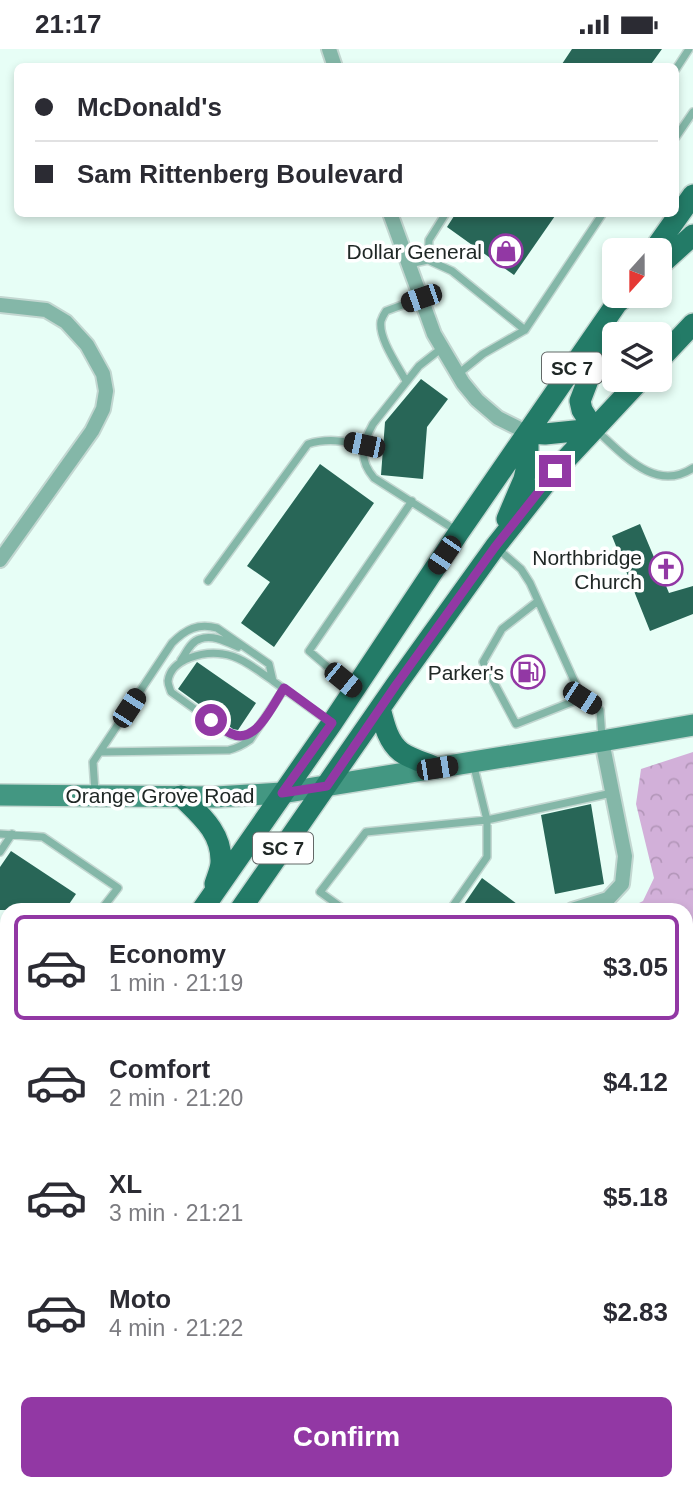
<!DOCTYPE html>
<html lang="en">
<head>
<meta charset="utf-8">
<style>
	:root { --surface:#fff; --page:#f2f2f3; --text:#2b2b33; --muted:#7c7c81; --line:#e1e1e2; --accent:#9238a4 }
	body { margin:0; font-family:Arial,sans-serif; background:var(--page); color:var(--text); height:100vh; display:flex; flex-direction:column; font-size:26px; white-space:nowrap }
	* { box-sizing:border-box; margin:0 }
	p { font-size:23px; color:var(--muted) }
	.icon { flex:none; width:38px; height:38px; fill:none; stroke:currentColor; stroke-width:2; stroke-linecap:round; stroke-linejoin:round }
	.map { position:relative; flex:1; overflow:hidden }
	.side { position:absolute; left:0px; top:854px; width:693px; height:588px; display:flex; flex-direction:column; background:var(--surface); border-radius:21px 21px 0 0; box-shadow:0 4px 10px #0003 }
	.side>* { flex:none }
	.guide { position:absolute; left:14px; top:14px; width:665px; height:154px; border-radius:10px; box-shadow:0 4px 10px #0003; display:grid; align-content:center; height:154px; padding:0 21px; background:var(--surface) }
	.needle { width:46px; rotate:201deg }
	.tools { position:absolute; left:602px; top:189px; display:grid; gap:14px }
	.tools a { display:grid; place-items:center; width:70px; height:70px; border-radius:10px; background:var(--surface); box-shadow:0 4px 10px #0003; font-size:35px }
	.end { position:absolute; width:32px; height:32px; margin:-16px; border:9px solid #9238a4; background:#fff; box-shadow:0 0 0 4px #fff }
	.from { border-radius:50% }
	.car { position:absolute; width:21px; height:42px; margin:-21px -10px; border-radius:9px; box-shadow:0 0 5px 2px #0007; background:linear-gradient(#222 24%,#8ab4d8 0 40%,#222 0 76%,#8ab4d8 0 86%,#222 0) }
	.guide b { display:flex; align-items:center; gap:24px; height:66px; font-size:26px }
	.guide b+b { border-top:2px solid var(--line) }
	.guide i { width:18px; height:18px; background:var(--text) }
	ul { padding:12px 0 0; list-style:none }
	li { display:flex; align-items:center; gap:21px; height:105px; margin:0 14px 10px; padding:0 7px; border:4px solid transparent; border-radius:10px }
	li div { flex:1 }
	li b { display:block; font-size:26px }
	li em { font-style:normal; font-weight:800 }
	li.on { border-color:var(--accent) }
	li>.icon { width:63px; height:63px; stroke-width:1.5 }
	.primary-button { display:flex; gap:14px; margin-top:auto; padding:14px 21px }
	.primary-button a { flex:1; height:80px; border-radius:10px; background:var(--accent); color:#fff; font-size:28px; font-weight:800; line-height:80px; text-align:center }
	.status { display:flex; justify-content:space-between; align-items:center; height:49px; padding:0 35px; background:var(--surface); direction:ltr }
	.status svg { height:19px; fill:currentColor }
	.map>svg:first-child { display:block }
</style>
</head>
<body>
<div class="status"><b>21:17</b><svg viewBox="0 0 49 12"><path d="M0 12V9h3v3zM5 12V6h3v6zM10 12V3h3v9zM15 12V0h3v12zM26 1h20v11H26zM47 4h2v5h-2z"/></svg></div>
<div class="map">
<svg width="693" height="1442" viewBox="0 0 693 1442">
	<defs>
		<pattern id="forest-crowns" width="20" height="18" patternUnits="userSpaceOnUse" patternTransform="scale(1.75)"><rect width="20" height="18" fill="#d2b0d9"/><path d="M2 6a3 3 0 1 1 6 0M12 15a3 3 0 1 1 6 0" fill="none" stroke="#b497ba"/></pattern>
	</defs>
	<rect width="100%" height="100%" fill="#e7fef6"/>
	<path fill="url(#forest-crowns)" d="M 693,703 L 693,1237 L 686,1246 L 686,861 L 625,861 L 643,852 L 654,829 L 636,755 L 641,720 Z
		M 0,1404 L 7,1409 L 7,1435 L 44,1435 L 54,1442 L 0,1442 Z
		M 419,1435 L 550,1435 L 544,1442 L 415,1442 Z"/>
	<path fill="#286657" d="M 572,0 L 662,0 L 649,18 L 560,18 Z
		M 456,164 L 557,164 L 514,226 L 447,178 Z
		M 421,330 L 448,350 L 427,378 L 423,430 L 381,426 L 385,373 Z
		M 320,415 L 374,454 L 274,598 L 241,574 L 270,533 L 247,517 Z
		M 640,475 L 669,544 L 693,537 L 693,565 L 650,582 L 612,487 Z
		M 197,613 L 256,654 L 238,681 L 233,680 L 178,640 Z
		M 591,755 L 604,835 L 555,845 L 541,766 Z
		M 11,802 L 76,845 L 65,861 L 0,861 L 0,818 Z
		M 482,829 L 525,861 L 460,861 Z"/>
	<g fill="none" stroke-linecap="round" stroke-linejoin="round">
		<defs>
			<path id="lane" d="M 676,20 L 689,0
				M 676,88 L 693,63
				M 428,211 L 429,191 L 446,164
				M 409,215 L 428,211 L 452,222 L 525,281
				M 442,299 L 419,317 L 373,375 C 362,395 358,410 374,429 L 457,482
				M 458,325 L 483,305 L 525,281 L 603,164
				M 406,332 C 398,317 378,289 381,272 C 382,269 384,265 386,262 L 421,249
				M 596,381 C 623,405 655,444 693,419
				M 498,500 L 521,520 L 530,534 L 582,649 L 600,661 L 602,688
				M 208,532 L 308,395 C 327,389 344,392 364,396
				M 538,552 L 502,580 L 483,613 L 516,675 L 582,649
				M 181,611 C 186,604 191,592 200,590 C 212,585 227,593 238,598
				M 351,638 L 309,602 L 412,452
				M 256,681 L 243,688 L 231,686 L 171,643 C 170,639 168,636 168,632 C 171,609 205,602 223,605 C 241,607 258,622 272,631
				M 100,703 L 229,701 C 237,699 243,696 250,691 L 284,640
				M 95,743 L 93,713 L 172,594 C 186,580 198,574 217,579 L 269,615 L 273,632 L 328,672
				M 0,785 L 43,788 L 118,839 L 101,861
				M 0,803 L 12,785
				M 345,861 L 320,843 L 366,783 L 487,771 L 612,744
				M 450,861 L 487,808 L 487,771 L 473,714
				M 0,962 L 7,967
				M 0,1305 L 7,1295
				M 0,1383 L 7,1388
				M 75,1435 L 85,1442
				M 246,1435 L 256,1442
				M 359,1435 L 369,1442
				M 130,1442 L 134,1435
				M 213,1442 L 217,1435
				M 393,1442 L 398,1435"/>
			<path id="street" d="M 329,0 L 335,18
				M 390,164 L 434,285 L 463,334 L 477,351 L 498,369 L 528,384
				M 0,256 L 46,261 L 66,273 L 87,296 L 103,325 L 106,342 L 103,360 L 92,382 L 0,511
				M 572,861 L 608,850 L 622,835 L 625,807 L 602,692
				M 0,1002 C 9,1023 9,1034 0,1055
				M 0,1221 L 7,1226
				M 686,1419 L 693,1409
				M 670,1442 L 675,1435"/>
			<path id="secondary" d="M 0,746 L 216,748 L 282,744 L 602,692 L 693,676"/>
			<path id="primary" d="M 654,201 L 693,146
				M 660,216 L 693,186
				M 660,310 L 693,275
				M 528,384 L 545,385 L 594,380 L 582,361 L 580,352 L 606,284
				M 507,470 L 524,430 L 528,413 L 528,384
				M 380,659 C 384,675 388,693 401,703 C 411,710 426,714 437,719
				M 181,747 C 200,766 222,783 221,813 C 221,820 217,828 215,835
				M 202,861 L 332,674 L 459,483 L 617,254 L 625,247
				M 240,861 L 396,636 L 495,498 L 555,422 L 640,331
				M 0,1148 L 7,1138
				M 0,1193 L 7,1189"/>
		</defs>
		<use href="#lane" stroke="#c3d7d1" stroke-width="10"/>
		<use href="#street" stroke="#c3d7d1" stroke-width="18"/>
		<use href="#secondary" stroke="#c3d7d1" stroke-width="24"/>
		<use href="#primary" stroke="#c3d7d1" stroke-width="24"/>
		<use href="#lane" stroke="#84b7a8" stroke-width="7"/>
		<use href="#street" stroke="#84b7a8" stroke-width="14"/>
		<use href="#secondary" stroke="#439782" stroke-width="21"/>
		<use href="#primary" stroke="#237b67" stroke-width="21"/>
	</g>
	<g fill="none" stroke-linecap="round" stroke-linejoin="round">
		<path stroke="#9238a4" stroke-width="9" d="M 211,671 C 217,676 223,681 230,684 C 255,698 272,657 284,639 L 332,674 L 282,744 L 327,737 L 396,636 L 495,498 L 555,422"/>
	</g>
	<defs>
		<symbol id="shop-ring" viewBox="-11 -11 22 22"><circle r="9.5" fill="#fff" stroke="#9238a4" stroke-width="1.5"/><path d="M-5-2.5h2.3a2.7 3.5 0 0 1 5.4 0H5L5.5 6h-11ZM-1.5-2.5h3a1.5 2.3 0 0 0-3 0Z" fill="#9238a4"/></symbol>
		<symbol id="church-ring" viewBox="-11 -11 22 22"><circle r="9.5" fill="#fff" stroke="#9238a4" stroke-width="1.5"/><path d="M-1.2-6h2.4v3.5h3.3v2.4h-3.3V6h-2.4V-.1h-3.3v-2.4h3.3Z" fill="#9238a4"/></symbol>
		<symbol id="fuel-ring" viewBox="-11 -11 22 22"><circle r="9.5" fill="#fff" stroke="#9238a4" stroke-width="1.5"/><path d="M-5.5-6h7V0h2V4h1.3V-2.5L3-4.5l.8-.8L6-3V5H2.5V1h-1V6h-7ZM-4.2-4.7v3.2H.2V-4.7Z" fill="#9238a4"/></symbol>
	</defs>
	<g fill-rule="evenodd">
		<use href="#shop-ring" x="487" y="183" width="38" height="38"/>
		<use href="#church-ring" x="647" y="501" width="38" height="38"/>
		<use href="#fuel-ring" x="509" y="604" width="38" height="38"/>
	</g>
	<g text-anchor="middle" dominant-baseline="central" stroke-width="7" stroke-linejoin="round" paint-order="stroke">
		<g fill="#fff" stroke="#636867" stroke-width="2">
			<rect x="542" y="303.5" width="60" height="31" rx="5"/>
			<rect x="253" y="783.5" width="60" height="31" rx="5"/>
		</g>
		<g font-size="19" font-weight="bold" fill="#202826">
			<text x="572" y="319">SC 7</text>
			<text x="283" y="799">SC 7</text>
		</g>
		<g font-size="21" fill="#202826" stroke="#fff" text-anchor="end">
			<text x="482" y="202">Dollar General</text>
			<text x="642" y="508">Northbridge<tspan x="642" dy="24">Church</tspan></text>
			<text x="504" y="623">Parker's</text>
		</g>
		<g font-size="21" fill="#202826" stroke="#fff">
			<text x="160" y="746">Orange Grove Road</text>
		</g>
	</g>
</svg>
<div class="tools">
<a><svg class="needle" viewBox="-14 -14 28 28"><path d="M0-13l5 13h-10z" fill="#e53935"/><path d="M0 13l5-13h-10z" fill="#7c7c81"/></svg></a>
<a><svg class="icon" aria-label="layers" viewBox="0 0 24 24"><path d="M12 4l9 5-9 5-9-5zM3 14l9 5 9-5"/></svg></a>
</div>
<i class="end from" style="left:211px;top:671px"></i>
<i class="end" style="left:555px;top:422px"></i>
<i class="car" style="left:421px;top:249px;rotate:251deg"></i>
<i class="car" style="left:364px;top:396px;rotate:282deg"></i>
<i class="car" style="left:444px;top:506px;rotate:214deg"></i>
<i class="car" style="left:343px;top:631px;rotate:129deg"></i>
<i class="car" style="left:582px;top:649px;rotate:123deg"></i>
<i class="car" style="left:129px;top:659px;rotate:33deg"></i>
<i class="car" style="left:437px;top:719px;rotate:81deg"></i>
<div class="guide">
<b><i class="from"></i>McDonald's</b>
<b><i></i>Sam Rittenberg Boulevard</b>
</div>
<section class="side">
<ul>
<li class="on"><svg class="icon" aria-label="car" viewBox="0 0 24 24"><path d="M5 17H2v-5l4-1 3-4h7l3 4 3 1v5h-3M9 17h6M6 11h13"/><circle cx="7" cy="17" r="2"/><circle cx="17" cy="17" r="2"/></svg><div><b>Economy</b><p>1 min · 21:19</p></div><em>$3.05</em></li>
<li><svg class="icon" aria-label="car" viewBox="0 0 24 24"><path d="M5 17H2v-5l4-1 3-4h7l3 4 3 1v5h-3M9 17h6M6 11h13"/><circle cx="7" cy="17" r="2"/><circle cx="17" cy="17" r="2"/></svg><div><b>Comfort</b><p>2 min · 21:20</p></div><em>$4.12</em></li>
<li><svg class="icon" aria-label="car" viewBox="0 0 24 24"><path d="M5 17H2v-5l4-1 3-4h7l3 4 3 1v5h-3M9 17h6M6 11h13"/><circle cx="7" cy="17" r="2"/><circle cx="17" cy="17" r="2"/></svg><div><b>XL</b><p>3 min · 21:21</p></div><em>$5.18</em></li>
<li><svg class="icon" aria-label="car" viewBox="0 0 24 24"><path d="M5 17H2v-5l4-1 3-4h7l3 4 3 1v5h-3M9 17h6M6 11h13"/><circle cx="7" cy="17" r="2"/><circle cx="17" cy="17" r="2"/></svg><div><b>Moto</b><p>4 min · 21:22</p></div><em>$2.83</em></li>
</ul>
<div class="primary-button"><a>Confirm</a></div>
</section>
</div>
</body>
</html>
